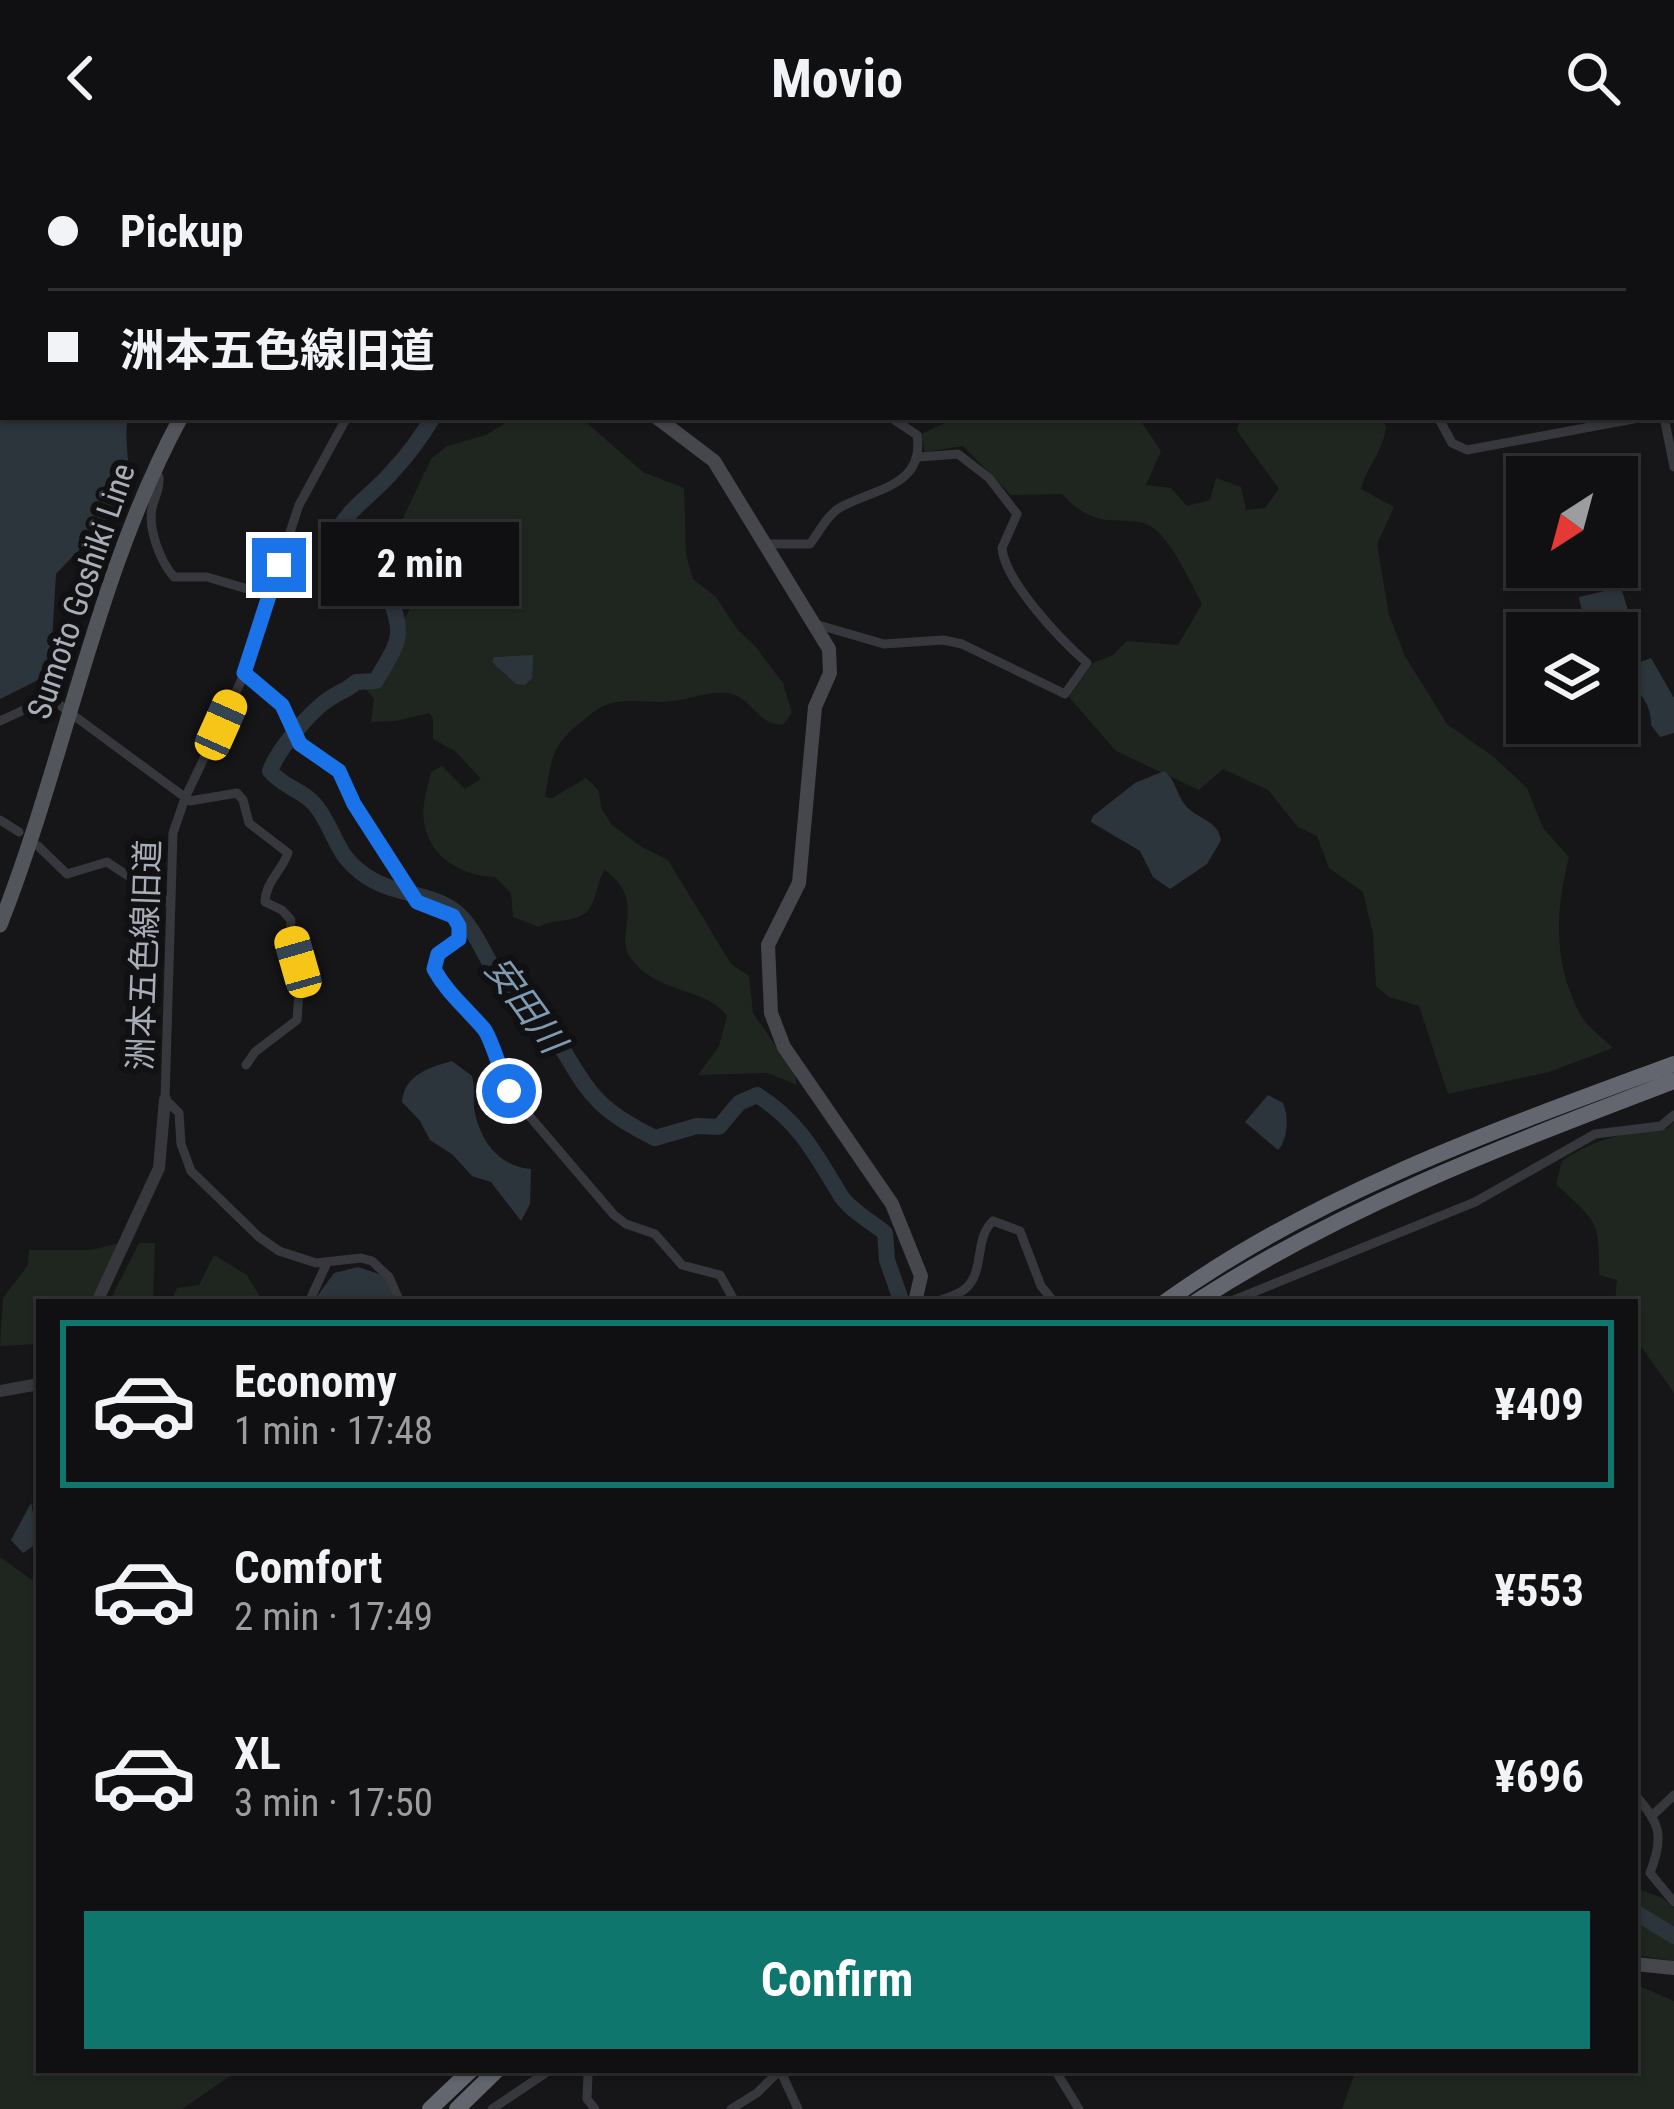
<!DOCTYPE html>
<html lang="en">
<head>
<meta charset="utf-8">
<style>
	:root { --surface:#101012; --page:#1e1e20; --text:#f1f3f6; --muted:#9c9d9f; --line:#303032; --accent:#0f766e }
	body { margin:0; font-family:"Roboto Condensed","Noto Sans JP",sans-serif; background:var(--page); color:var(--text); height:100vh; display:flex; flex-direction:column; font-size:45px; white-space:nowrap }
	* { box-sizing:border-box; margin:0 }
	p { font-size:39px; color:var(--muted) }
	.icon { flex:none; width:66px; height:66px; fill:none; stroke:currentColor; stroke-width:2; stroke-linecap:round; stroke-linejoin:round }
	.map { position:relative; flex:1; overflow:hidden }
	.side { position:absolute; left:36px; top:1143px; width:1602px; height:774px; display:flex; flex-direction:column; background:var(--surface); border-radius:0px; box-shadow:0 3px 9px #0004,0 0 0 3px var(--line) }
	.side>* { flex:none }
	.banner { position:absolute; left:0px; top:0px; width:1674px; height:264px; box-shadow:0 3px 9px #0004,0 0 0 3px var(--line); display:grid; align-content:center; height:264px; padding:0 48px; background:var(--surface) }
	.needle { width:78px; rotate:216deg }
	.controls { position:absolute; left:1506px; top:300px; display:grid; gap:24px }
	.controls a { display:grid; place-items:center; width:132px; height:132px; border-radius:0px; background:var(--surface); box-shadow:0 3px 9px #0004,0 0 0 3px var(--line); font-size:60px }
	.end { position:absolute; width:54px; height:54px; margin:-27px; border:15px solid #1a73e8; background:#fff; box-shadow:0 0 0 6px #fff }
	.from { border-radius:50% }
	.bubble { position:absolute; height:84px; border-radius:0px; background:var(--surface); box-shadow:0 3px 9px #0004,0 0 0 3px var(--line); font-size:39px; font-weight:700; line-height:84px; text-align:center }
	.car { position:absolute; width:36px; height:72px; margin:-36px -18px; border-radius:15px; box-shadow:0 0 9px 3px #0007; background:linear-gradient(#f5c518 24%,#345 0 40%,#f5c518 0 76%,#345 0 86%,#f5c518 0) }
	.banner b { display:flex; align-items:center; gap:42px; height:114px; font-size:45px }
	.banner b+b { border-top:3px solid var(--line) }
	.banner i { width:30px; height:30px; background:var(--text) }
	ul { padding:21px 0 0; list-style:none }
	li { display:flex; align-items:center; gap:36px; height:168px; margin:0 24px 18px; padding:0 24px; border:6px solid transparent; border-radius:0px }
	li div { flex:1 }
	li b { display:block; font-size:45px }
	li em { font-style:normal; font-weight:700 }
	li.on { border-color:var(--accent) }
	li>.icon { width:108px; height:108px; stroke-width:1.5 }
	.button { display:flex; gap:24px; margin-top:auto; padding:24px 48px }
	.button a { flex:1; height:138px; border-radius:0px; background:var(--accent); color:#fff; font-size:48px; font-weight:700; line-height:138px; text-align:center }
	header { display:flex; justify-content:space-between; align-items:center; height:156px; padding:0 48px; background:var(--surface); font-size:54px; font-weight:700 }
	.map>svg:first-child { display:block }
</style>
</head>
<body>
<header><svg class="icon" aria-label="back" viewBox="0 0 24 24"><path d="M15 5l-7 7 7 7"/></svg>Movio<svg class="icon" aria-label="search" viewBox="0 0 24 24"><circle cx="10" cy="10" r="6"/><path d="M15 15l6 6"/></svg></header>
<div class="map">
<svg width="1674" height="1953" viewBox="0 0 1674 1953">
	<rect width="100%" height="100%" fill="#161618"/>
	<path fill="#1e261f" d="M 25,0 L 262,0 L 261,3 Z
		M 515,261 L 580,261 L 643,316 L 684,332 L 686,399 L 693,423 L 716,441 L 737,473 L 755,490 L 783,527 L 792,557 L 783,569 C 760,569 755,549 737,540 C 720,531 691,543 673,545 C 655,548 636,543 617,546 C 603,548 596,554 585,563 C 551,589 552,601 545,641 L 552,642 L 586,622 L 599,635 L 601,652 L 612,669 L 640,690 L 668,704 L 731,808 L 749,820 L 753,857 L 795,918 L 797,929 L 768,917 L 698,919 L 719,890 L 727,860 C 706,831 655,838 630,801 C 614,777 648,746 605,714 C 597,725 598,738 591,750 C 581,769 554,761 539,771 L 513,761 L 511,737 L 495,721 C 462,720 429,702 424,665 C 421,650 428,631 431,616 L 442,610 L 465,633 L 481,623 L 455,595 L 433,583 L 433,562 L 429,557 L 396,565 L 371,566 L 374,543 L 365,532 L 378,528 L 397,495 L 404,476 L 403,465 L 415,444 L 413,433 L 391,404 L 389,392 L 431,303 L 447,290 L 486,279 Z
		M 958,261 L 1138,261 L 1161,295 L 1146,329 L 1171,332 L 1187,350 L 1210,344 L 1216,322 L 1241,331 L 1246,354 L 1265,352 L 1279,333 L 1237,275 L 1240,261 L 1380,261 L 1386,270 C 1385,292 1367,311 1361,333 L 1394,351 L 1377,388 L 1389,459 L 1405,500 L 1447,568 L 1494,601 L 1527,632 L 1543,672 L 1569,701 C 1555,755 1553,807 1580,858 C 1587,871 1603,882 1613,892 L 1549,916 L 1448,938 L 1419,850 L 1389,841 L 1376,830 L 1373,778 L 1363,736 L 1329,712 L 1317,680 L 1298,671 L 1268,634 L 1223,613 L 1199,634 L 1116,595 L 1069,541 L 1093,507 L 1113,499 L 1127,485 L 1178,489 L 1202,448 C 1190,425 1175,392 1156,374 C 1132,353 1101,382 1062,338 L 1011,339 L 963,290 L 925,296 L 921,278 Z
		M 1674,966 L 1674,1237 L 1635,1182 L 1635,1146 L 1615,1146 L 1617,1124 L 1599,1119 C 1600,1063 1596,1066 1556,1028 L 1562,1005 C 1596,981 1627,977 1668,972 Z
		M 120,1087 L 90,1146 L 39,1146 L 39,1188 L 0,1190 L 3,1142 L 28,1109 L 29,1094 L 91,1094 Z
		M 139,1087 L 155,1087 L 153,1146 L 109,1146 Z
		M 214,1099 L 247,1119 L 263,1146 L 159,1146 L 172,1144 L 177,1132 L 199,1129 Z
		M 0,1401 L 39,1429 L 39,1914 L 239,1914 L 182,1953 L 0,1953 Z
		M 1635,1732 L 1663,1742 L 1674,1752 L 1674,1805 L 1635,1799 Z
		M 1635,1828 L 1674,1845 L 1674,1953 L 1342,1953 L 1356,1914 L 1635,1914 Z"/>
	<path fill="#2c353c" d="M 0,190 L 3,261 L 128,261 C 124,281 129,298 128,318 C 126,352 78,394 56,418 L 50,518 L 0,543 Z
		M 1621,431 L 1636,482 L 1635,489 L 1617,496 L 1617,477 L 1593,477 L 1584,465 L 1579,441 Z
		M 533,499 L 532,522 L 525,529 L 516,528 L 492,506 L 494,501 Z
		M 1651,502 L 1674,542 L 1674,577 L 1660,581 L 1651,569 C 1652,557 1645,539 1634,533 L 1626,535 L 1617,532 L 1617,515 Z
		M 1164,615 C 1176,624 1176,638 1186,650 C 1198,664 1217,663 1221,684 L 1207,708 L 1170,733 L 1153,721 L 1140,695 L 1091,666 L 1093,660 L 1135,627 Z
		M 452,905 L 472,920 C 475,931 473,940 474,951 C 479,984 498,1010 531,1013 L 530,1048 L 521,1065 L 491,1026 L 472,1020 L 453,999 L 430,984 L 420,965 L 402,946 C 404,919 430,911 452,905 Z
		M 1268,939 L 1283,947 C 1289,961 1288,983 1278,994 L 1245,966 Z
		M 358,1111 L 385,1120 L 393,1142 L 390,1146 L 313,1146 L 334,1117 Z
		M 31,1347 L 39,1386 L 23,1397 L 11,1384 Z"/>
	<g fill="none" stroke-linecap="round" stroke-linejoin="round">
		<path stroke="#2c353c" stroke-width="3" d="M 365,3 L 367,0"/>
		<path stroke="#2c353c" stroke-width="16" d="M 402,3 L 403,0
			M 433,261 C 422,280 407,300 392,316 C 364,349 321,366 333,421 L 390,443 C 407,483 395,490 376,525 L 356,526 C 348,534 341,535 332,541 C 312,553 278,593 270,615 C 285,633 306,634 319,654 C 337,680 336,700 366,720 C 398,742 440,735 464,764 C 480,782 487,808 503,826 C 517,843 536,854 549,872 C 588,931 586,948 655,982 L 697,970 L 719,971 L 739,947 L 757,939 C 799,965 816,999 841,1040 C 850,1054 872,1066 885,1077 L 887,1104 L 901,1144
			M 1635,1756 L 1674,1780"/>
		<path stroke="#37383d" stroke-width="9" d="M 656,0 L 659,3
			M 823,0 L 827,3
			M 1616,0 L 1617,3
			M 898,3 L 899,0
			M 1174,3 L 1175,0
			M 1278,3 L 1278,0
			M 1412,3 L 1412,0
			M 0,150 L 3,152
			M 347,261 L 299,349 L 242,523 L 185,642 L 173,677 L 165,943 L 179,957 L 181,988 L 191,1015 L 259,1081 L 279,1095 L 316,1107 L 361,1102 L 372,1105 L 389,1121 L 400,1146
			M 1438,261 L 1452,287 L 1467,294 L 1644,261
			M 1664,261 L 1674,311
			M 154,316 L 159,321 C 160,335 155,339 152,352 C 148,373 160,405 174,421 L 207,421 L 268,439
			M 762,388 L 810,388 C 819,376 828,358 841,351 C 876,332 925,330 917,279 L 890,261
			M 815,468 L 884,488 L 943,484 L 962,488 L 1065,538 L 1087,507 C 1061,484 1005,426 1002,392 L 1017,358 L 989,322 L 958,298 L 919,301
			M 244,517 L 282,549 L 304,592 L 339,615 L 354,648 L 417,746 L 453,760 L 459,770 L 459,783 L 438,798 L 434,813 L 454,844 L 488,876 L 495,906 L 514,942 L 614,1059 L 626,1068 L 655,1078 L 682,1109 L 720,1119 L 735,1146
			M 0,565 L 50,542 L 190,645 L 237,637 L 243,644 L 249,667 L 288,697 C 281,716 266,725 265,746 L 282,754 L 291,764 L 290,781 L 300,821 L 297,864 L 255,896 L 246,909
			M 0,664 L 19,676
			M 38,690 L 67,718 L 107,706 L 169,747
			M 309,1146 L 326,1109
			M 937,1146 C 946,1141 958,1140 966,1132 C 985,1115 974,1082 993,1065 L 1020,1075 L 1041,1130 L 1054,1146
			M 1229,1146 L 1475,1046 L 1595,978 L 1661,970 L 1674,959
			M 1635,1639 C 1661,1668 1664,1681 1650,1717 L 1674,1746
			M 1653,1659 L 1674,1639
			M 583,1914 L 588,1919 L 587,1943 L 595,1953
			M 1055,1914 L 1079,1953
			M 492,1953 L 550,1914
			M 731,1953 L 757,1937 L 780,1914 L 798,1953"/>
		<path stroke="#37383d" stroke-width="12" d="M 97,1146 L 159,1012 L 165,943
			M 0,1235 L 39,1228"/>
		<path stroke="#45474d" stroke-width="14" d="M 447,0 L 448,3
			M 656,261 L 714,305 L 829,493 L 830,517 L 815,551 L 799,727 L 768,789 L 771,857 L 784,891 L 892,1048 L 921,1120 L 915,1146
			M 1635,1808 L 1674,1812"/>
		<path stroke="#53555c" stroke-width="15" d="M 343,3 L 345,0
			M 0,769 C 66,602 95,420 181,261"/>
		<path stroke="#63666e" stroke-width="16" d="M 1165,1146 C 1318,1036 1499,973 1674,908
			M 1196,1146 C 1345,1049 1509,988 1674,925
			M 430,1953 L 471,1914
			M 457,1953 L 497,1914"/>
	</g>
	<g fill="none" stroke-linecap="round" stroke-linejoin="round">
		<path stroke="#1a73e8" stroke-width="15" d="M 279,409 L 244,517 L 282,549 L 300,588 L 339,615 L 354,648 L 417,746 L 453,760 L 459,770 L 459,783 L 438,798 L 434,813 C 447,837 466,852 484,873 C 491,881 502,920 509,935"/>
	</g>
	<g text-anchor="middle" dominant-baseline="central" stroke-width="12" stroke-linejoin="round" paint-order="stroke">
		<g font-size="33" fill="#a8adb8" stroke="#111113">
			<text transform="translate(81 435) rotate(-71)">Sumoto Goshiki Line</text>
			<text transform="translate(144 799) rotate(-88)">洲本五色線旧道</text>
		</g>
		<g font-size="36" font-style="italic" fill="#7f9bb3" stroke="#111113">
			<text transform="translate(525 849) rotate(54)">安田川</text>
		</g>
	</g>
</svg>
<div class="controls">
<a><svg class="needle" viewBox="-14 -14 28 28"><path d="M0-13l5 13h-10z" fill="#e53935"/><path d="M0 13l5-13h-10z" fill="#9c9d9f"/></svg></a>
<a><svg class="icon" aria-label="layers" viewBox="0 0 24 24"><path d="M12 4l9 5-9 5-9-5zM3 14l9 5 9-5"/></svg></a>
</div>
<i class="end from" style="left:509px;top:935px"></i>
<i class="end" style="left:279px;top:409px"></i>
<div class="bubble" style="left:321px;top:366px;width:198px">2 min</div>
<i class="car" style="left:221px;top:569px;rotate:24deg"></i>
<i class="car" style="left:298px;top:806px;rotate:344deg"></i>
<div class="banner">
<b><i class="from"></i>Pickup</b>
<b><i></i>洲本五色線旧道</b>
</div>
<section class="side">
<ul>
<li class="on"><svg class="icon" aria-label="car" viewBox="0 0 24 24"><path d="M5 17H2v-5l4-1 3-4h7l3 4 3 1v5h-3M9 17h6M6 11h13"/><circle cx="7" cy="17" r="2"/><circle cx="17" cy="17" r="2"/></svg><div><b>Economy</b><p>1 min · 17:48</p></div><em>¥409</em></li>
<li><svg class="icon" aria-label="car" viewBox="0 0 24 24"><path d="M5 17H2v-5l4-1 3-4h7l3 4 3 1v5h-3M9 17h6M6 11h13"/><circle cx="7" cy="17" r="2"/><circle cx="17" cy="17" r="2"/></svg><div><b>Comfort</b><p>2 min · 17:49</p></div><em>¥553</em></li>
<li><svg class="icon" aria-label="car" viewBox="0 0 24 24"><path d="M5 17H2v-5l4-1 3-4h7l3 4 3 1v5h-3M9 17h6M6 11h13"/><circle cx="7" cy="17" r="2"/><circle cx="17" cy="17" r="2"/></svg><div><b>XL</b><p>3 min · 17:50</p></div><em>¥696</em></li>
</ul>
<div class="button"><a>Confirm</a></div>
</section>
</div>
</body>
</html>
